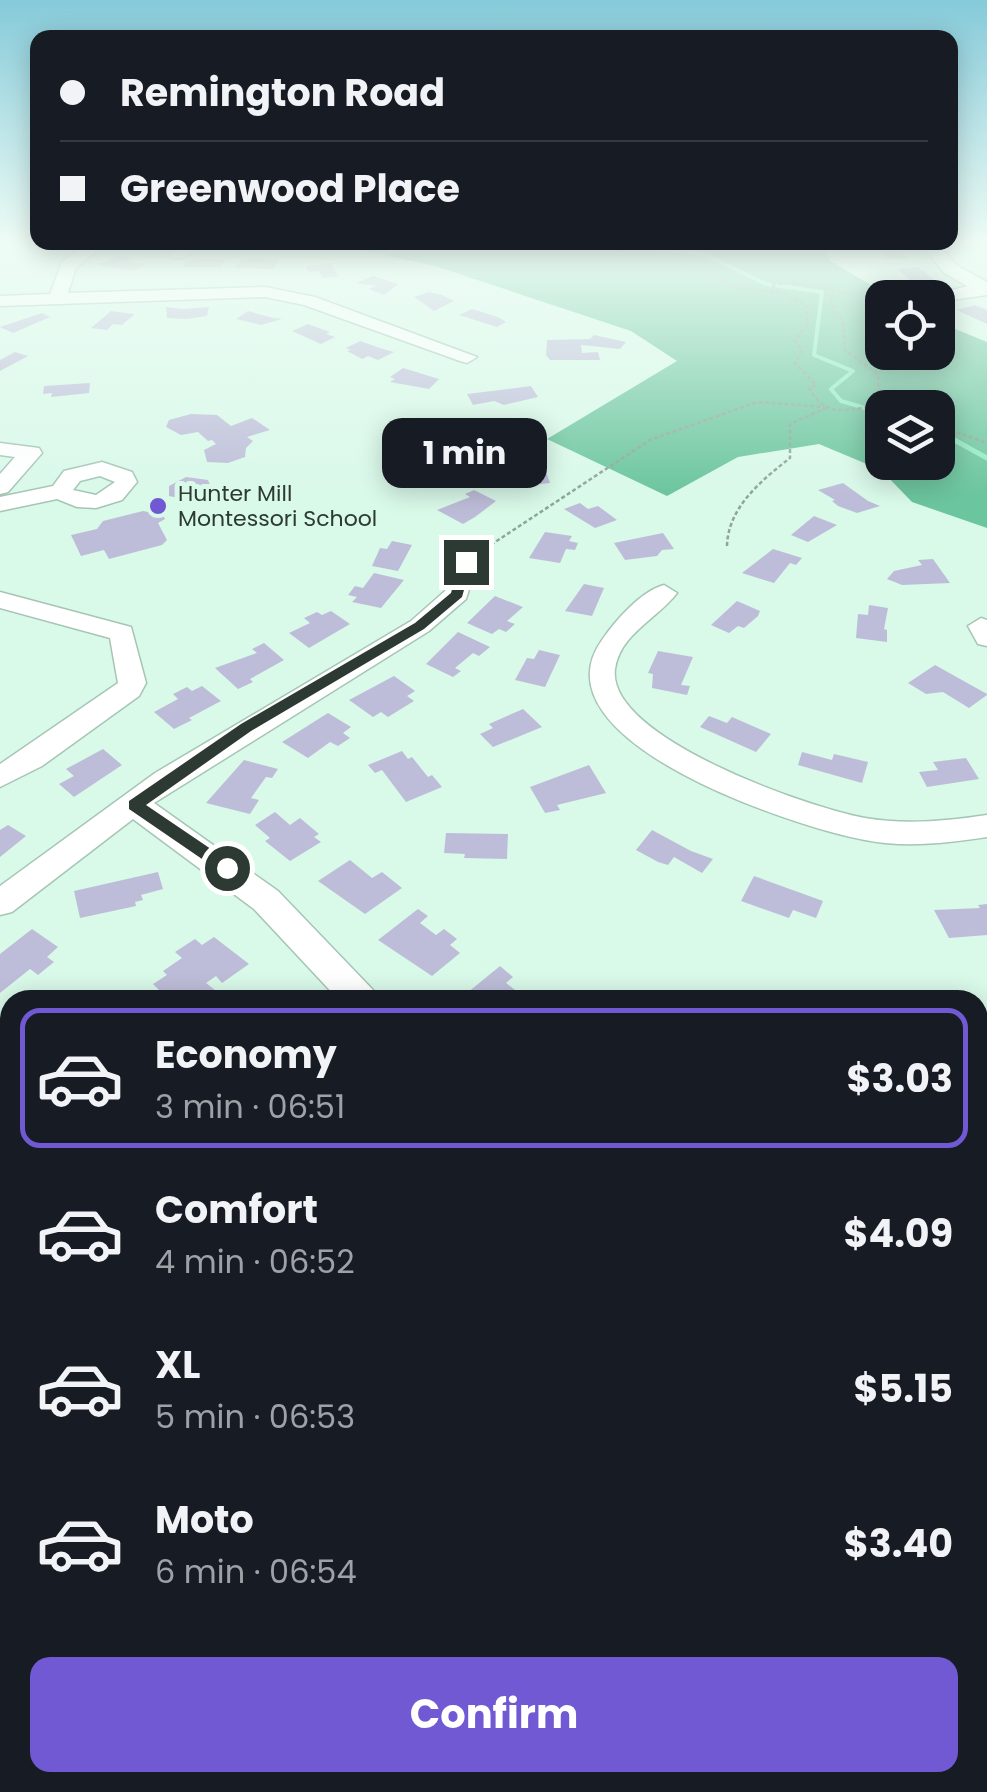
<!DOCTYPE html>
<html lang="en">
<head>
<meta charset="utf-8">
<style>
	:root { --surface:#171b24; --page:#242831; --text:#f1f3f6; --muted:#9ea1a6; --line:#363941; --accent:#7159d3 }
	body { margin:0; font-family:Poppins,sans-serif; background:var(--page); color:var(--text); height:100vh; display:flex; flex-direction:column; font-size:38px; white-space:nowrap }
	* { box-sizing:border-box; margin:0 }
	p { font-size:32px; color:var(--muted) }
	.icon { flex:none; width:55px; height:55px; fill:none; stroke:currentColor; stroke-width:2; stroke-linecap:round; stroke-linejoin:round }
	.map { position:relative; flex:1; overflow:hidden }
	.sheet { position:absolute; left:0px; top:990px; width:988px; height:802px; display:flex; flex-direction:column; background:var(--surface); border-radius:30px 30px 0 0; box-shadow:0 5px 25px #0003 }
	.sheet>* { flex:none }
	.banner { position:absolute; left:30px; top:30px; width:928px; height:220px; border-radius:20px; box-shadow:0 5px 25px #0003; display:grid; align-content:center; height:220px; padding:0 30px; background:var(--surface) }
	.fabs { position:absolute; left:865px; top:280px; display:grid; gap:20px }
	.fabs a { display:grid; place-items:center; width:90px; height:90px; border-radius:20px; background:var(--surface); box-shadow:0 5px 25px #0003; font-size:50px }
	.end { position:absolute; width:45px; height:45px; margin:-22px; border:12px solid #2d3933; background:#fff; box-shadow:0 0 0 5px #fff }
	.from { border-radius:50% }
	.bubble { position:absolute; height:70px; border-radius:20px; background:var(--surface); box-shadow:0 5px 25px #0003; font-size:32px; font-weight:700; line-height:70px; text-align:center }
	.banner b { display:flex; align-items:center; gap:35px; height:95px; font-size:38px }
	.banner b+b { border-top:2px solid var(--line) }
	.banner i { width:25px; height:25px; background:var(--text) }
	ul { padding:18px 0 0; list-style:none }
	li { display:flex; align-items:center; gap:30px; height:140px; margin:0 20px 15px; padding:0 10px; border:5px solid transparent; border-radius:20px }
	li div { flex:1 }
	li b { display:block; font-size:38px }
	li em { font-style:normal; font-weight:700 }
	li.selected { border-color:var(--accent) }
	li>.icon { width:90px; height:90px; stroke-width:1.5 }
	.action { display:flex; gap:20px; margin-top:auto; padding:20px 30px }
	.action a { flex:1; height:115px; border-radius:20px; background:var(--accent); color:#fff; font-size:40px; font-weight:700; line-height:115px; text-align:center }
	.map>svg:first-child { display:block }
</style>
</head>
<body>
<div class="map">
<svg width="987" height="1792" viewBox="0 0 987 1792">
	<rect width="100%" height="100%" fill="#d9f9e9"/>
	<path fill="#92d2b4" d="M 987,1311 L 987,1792 L 714,1792 L 719,1782 L 978,1782 L 978,1329 Z"/>
	<path fill="#6bc59e" fill-rule="evenodd" d="M 333,244 L 824,244 L 830,261 L 892,297 L 882,298 L 882,352 L 938,352 L 938,322 L 987,342 L 987,528 L 912,502 L 881,470 L 819,444 L 738,457 L 667,496 L 547,439 L 677,361 L 631,331 L 435,266 ZM 882,408 L 938,408 L 938,462 L 882,462 Z"/>
	<g fill="none" stroke-linecap="round" stroke-linejoin="round">
		<path stroke="#91ebc3" stroke-width="4" d="M 619,244 L 704,254 L 766,284 L 822,292 L 814,355 L 853,371 L 831,389 L 841,401 L 882,413"/>
		<path stroke="#91ebc3" stroke-width="5" d="M 938,431 L 987,458"/>
	</g>
	<path fill="#bebdd9" d="M 896,245 L 908,258 L 888,259 L 877,246 Z
		M 121,256 L 130,258 L 127,261 L 147,264 L 134,271 L 97,265 Z
		M 201,259 L 226,260 L 220,267 L 182,267 L 187,261 Z
		M 242,259 L 261,258 L 279,260 L 273,269 L 235,268 Z
		M 331,263 L 338,276 L 323,278 L 318,271 L 309,272 L 305,266 Z
		M 918,267 L 936,281 L 915,284 L 897,269 Z
		M 373,276 L 398,284 L 384,295 L 369,289 L 377,286 L 356,283 Z
		M 429,292 L 442,295 L 454,301 L 434,311 L 414,297 Z
		M 975,305 L 987,310 L 987,324 L 957,310 Z
		M 166,307 L 183,309 L 209,307 L 207,316 L 186,319 L 167,318 Z
		M 472,309 L 498,317 L 506,322 L 497,327 L 459,315 Z
		M 111,311 L 135,314 L 122,325 L 113,324 L 107,330 L 91,328 Z
		M 248,311 L 269,317 L 282,319 L 261,325 L 236,319 Z
		M 42,313 L 50,317 L 13,333 L 0,327 Z
		M 308,324 L 330,332 L 326,334 L 335,337 L 321,344 L 292,331 Z
		M 594,335 L 626,342 L 620,349 L 581,345 L 582,353 L 598,352 L 600,360 L 550,360 L 546,355 L 547,340 L 590,339 Z
		M 360,341 L 380,348 L 394,352 L 378,360 L 368,356 L 362,359 L 347,351 L 351,350 L 346,348 Z
		M 15,352 L 28,356 L 0,371 L 0,360 Z
		M 403,368 L 439,379 L 429,389 L 390,382 L 395,379 L 390,377 Z
		M 90,383 L 89,393 L 51,397 L 52,393 L 43,394 L 44,386 Z
		M 531,386 L 538,397 L 504,405 L 494,401 L 473,405 L 467,394 Z
		M 191,414 L 217,415 L 231,426 L 252,418 L 270,430 L 247,437 L 253,441 L 246,448 L 245,457 L 228,463 L 207,462 L 204,450 L 216,444 L 212,440 L 208,441 L 198,432 L 181,435 L 166,427 L 169,420 Z
		M 534,466 L 536,470 L 545,469 L 550,483 L 503,488 L 499,473 Z
		M 186,477 L 208,480 L 212,490 L 193,501 L 169,496 L 169,486 Z
		M 843,483 L 868,501 L 880,506 L 857,513 L 838,506 L 832,501 L 835,500 L 818,490 Z
		M 474,490 L 496,501 L 475,517 L 463,524 L 437,510 L 470,497 L 465,494 Z
		M 580,503 L 588,509 L 598,506 L 617,520 L 595,528 L 564,509 Z
		M 143,511 L 163,515 L 165,519 L 158,523 L 167,540 L 162,545 L 109,559 L 104,550 L 81,556 L 71,535 L 97,529 L 103,521 Z
		M 814,516 L 837,525 L 808,542 L 791,535 Z
		M 545,532 L 572,536 L 569,541 L 578,543 L 575,550 L 566,549 L 560,563 L 529,558 Z
		M 663,533 L 674,549 L 662,550 L 657,556 L 625,560 L 614,543 Z
		M 392,541 L 412,545 L 398,571 L 372,566 L 380,548 L 387,549 Z
		M 773,549 L 802,558 L 796,565 L 790,563 L 774,583 L 742,573 Z
		M 933,559 L 950,583 L 902,585 L 887,579 L 894,571 L 922,565 L 918,560 Z
		M 374,573 L 404,580 L 381,608 L 352,602 L 357,597 L 348,595 L 355,586 L 363,588 Z
		M 584,584 L 604,588 L 592,616 L 565,611 Z
		M 495,596 L 523,607 L 507,621 L 515,624 L 506,632 L 499,629 L 492,634 L 467,623 Z
		M 737,601 L 760,611 L 758,616 L 744,628 L 738,626 L 729,633 L 711,625 Z
		M 869,605 L 888,608 L 884,629 L 887,630 L 887,642 L 856,638 L 858,614 L 868,615 Z
		M 331,611 L 350,624 L 309,648 L 289,633 L 310,623 L 304,618 L 317,612 L 322,615 Z
		M 458,632 L 490,647 L 479,656 L 473,653 L 455,668 L 461,671 L 453,677 L 426,664 Z
		M 264,643 L 284,660 L 250,679 L 253,682 L 238,689 L 215,668 L 257,653 L 252,649 Z
		M 539,650 L 560,655 L 545,687 L 515,680 L 527,658 L 534,659 Z
		M 658,651 L 693,657 L 681,685 L 690,686 L 687,695 L 652,688 L 653,674 L 648,673 Z
		M 935,665 L 987,694 L 987,695 L 969,708 L 943,692 L 926,694 L 908,683 Z
		M 394,676 L 415,691 L 407,696 L 414,701 L 388,717 L 381,712 L 373,717 L 349,700 Z
		M 202,686 L 221,701 L 189,718 L 192,720 L 174,729 L 154,712 L 178,699 L 173,694 L 187,687 L 192,691 Z
		M 523,709 L 542,727 L 493,747 L 480,734 L 493,728 L 489,724 Z
		M 328,713 L 351,727 L 343,733 L 350,738 L 338,746 L 330,742 L 308,758 L 282,742 Z
		M 709,716 L 727,723 L 732,717 L 771,734 L 756,752 L 700,727 Z
		M 103,749 L 122,765 L 74,797 L 59,784 L 74,776 L 66,769 Z
		M 402,751 L 408,759 L 412,757 L 428,777 L 432,775 L 442,787 L 406,802 L 382,770 L 375,773 L 368,765 Z
		M 802,752 L 832,760 L 834,754 L 868,762 L 862,783 L 798,765 Z
		M 966,758 L 979,779 L 927,787 L 919,772 L 938,770 L 933,762 Z
		M 244,760 L 278,769 L 272,778 L 266,777 L 251,798 L 259,800 L 250,814 L 206,803 Z
		M 589,765 L 606,793 L 557,805 L 560,810 L 545,813 L 530,787 Z
		M 275,812 L 290,825 L 300,818 L 319,834 L 314,837 L 321,842 L 290,861 L 265,841 L 270,838 L 255,825 Z
		M 8,825 L 26,836 L 0,857 L 0,830 Z
		M 652,830 L 691,851 L 713,859 L 702,873 L 674,857 L 668,865 L 658,862 L 636,850 Z
		M 446,833 L 508,834 L 507,859 L 464,858 L 465,854 L 444,853 Z
		M 350,860 L 372,878 L 382,872 L 402,888 L 365,914 L 318,881 Z
		M 158,872 L 163,889 L 141,895 L 143,900 L 135,902 L 136,906 L 80,918 L 74,891 Z
		M 754,876 L 823,901 L 816,918 L 793,910 L 789,918 L 741,901 Z
		M 987,904 L 987,935 L 949,938 L 934,910 L 980,908 L 978,905 Z
		M 418,909 L 428,916 L 420,923 L 436,935 L 444,929 L 457,939 L 450,945 L 460,953 L 432,976 L 378,940 Z
		M 32,929 L 58,947 L 47,957 L 54,962 L 38,975 L 30,969 L 0,993 L 0,954 Z
		M 214,937 L 249,964 L 222,983 L 216,976 L 206,983 L 215,990 L 200,1000 L 190,1000 L 181,990 L 168,999 L 153,984 L 167,975 L 163,971 L 182,958 L 175,952 L 195,939 L 202,945 Z
		M 500,966 L 513,977 L 506,983 L 528,1000 L 476,1000 L 467,993 Z
		M 10,1279 L 10,1346 L 0,1348 L 0,1281 Z
		M 103,1782 L 152,1782 L 157,1792 L 92,1792 Z
		M 534,1782 L 572,1782 L 568,1792 L 546,1792 Z"/>
	<g fill="none" stroke-linecap="round" stroke-linejoin="round">
		<defs>
			<path id="minor" d="M 86,244 L 104,244 L 76,268 L 68,293 L 265,287 L 315,297 L 477,357 L 467,363 L 460,361 L 304,305 L 265,297 L 0,306 L 0,296 L 50,294 L 62,262 Z
				M 185,244 L 205,244 L 183,258 L 171,258 L 171,250 Z
				M 921,244 L 938,244 L 956,265 L 987,282 L 987,295 L 938,302 L 938,298 L 923,298 L 967,286 L 944,273 Z
				M 0,443 L 39,448 L 42,453 L 8,492 L 0,494 L 0,474 L 15,457 L 0,455 Z
				M 102,462 L 132,472 L 137,482 L 122,500 L 96,508 L 77,507 L 57,499 L 0,511 L 0,497 L 53,486 L 64,471 ZM 100,476 L 115,482 L 96,495 L 73,490 L 80,481 Z
				M 466,554 L 478,561 L 466,599 L 429,631 L 154,803 L 278,891 L 373,990 L 379,1000 L 339,1000 L 254,909 L 133,819 L 12,912 L 0,915 L 0,886 L 155,773 L 411,621 L 445,591 L 454,561 Z
				M 664,585 L 677,593 C 657,619 620,634 615,669 C 606,738 810,808 865,818 C 905,825 947,821 987,815 L 987,837 C 947,843 905,848 865,840 C 798,828 530,741 602,640 C 615,621 641,591 664,585 Z
				M 0,592 L 131,627 L 146,683 L 139,696 L 42,766 L 0,787 L 0,764 L 118,683 L 110,638 L 0,608 Z
				M 981,618 L 987,620 L 987,646 L 978,644 L 968,626 Z
				M 10,1163 L 10,1208 L 0,1211 L 0,1167 Z
				M 355,1782 L 412,1782 L 408,1792 L 351,1792 Z"/>
		</defs>
		<use href="#minor" stroke="#a6c5b6" stroke-width="3"/>
		<path stroke="#8ea599" stroke-width="2.5" stroke-dasharray="4 2.5" stroke-linecap="butt" d="M 589,244 L 684,263 L 735,287 L 782,293 L 807,306 L 807,325 L 795,341 L 802,350 L 795,363 L 816,385 L 809,388 C 831,427 857,401 892,408
			M 780,292 L 771,284 L 794,283 L 882,298
			M 832,293 L 831,304 L 843,321 L 845,350 L 878,374 L 879,403
			M 896,298 L 911,296
			M 938,426 L 987,443
			M 727,546 C 728,507 762,480 790,458 L 790,424 L 826,408
			M 480,552 L 650,440 L 757,402 L 824,407"/>
		<use href="#minor" fill="#fff" fill-rule="evenodd"/>
	</g>
	<linearGradient id="sky" x2="0" y2="1"><stop stop-color="#85cad9"/><stop offset="0.49" stop-color="#eefcf5"/><stop offset="1" stop-color="#eefcf5" stop-opacity="0"/></linearGradient>
	<rect width="987" height="495" fill="url(#sky)"/>
	<path fill="#2d3933" d="M 466,558 L 472,562 L 462,597 L 424,629 L 251,731 L 146,805 L 233,864 L 233,872 L 221,872 L 129,809 L 129,801 L 241,724 L 415,623 L 451,593 L 460,562 Z"/>
	<circle fill="#7159d3" stroke="#d9f9e9" stroke-width="4" cx="158" cy="506" r="10"/>
	<g text-anchor="middle" dominant-baseline="central" stroke-width="10" stroke-linejoin="round" paint-order="stroke">
		<g font-size="22" fill="#2d3933" stroke="#d9f9e9" text-anchor="start">
			<text x="178" y="493">Hunter Mill<tspan x="178" dy="25">Montessori School</tspan></text>
		</g>
	</g>
</svg>
<div class="fabs">
<a><svg class="icon" aria-label="locate" viewBox="0 0 24 24"><circle cx="12" cy="12" r="6"/><path d="M12 2v4M12 18v4M2 12h4M18 12h4"/></svg></a>
<a><svg class="icon" aria-label="layers" viewBox="0 0 24 24"><path d="M12 4l9 5-9 5-9-5zM3 14l9 5 9-5"/></svg></a>
</div>
<i class="end from" style="left:227px;top:868px"></i>
<i class="end" style="left:466px;top:562px"></i>
<div class="bubble" style="left:382px;top:418px;width:165px">1 min</div>
<div class="banner">
<b><i class="from"></i>Remington Road</b>
<b><i></i>Greenwood Place</b>
</div>
<section class="sheet">
<ul>
<li class="selected"><svg class="icon" aria-label="car" viewBox="0 0 24 24"><path d="M5 17H2v-5l4-1 3-4h7l3 4 3 1v5h-3M9 17h6M6 11h13"/><circle cx="7" cy="17" r="2"/><circle cx="17" cy="17" r="2"/></svg><div><b>Economy</b><p>3 min · 06:51</p></div><em>$3.03</em></li>
<li><svg class="icon" aria-label="car" viewBox="0 0 24 24"><path d="M5 17H2v-5l4-1 3-4h7l3 4 3 1v5h-3M9 17h6M6 11h13"/><circle cx="7" cy="17" r="2"/><circle cx="17" cy="17" r="2"/></svg><div><b>Comfort</b><p>4 min · 06:52</p></div><em>$4.09</em></li>
<li><svg class="icon" aria-label="car" viewBox="0 0 24 24"><path d="M5 17H2v-5l4-1 3-4h7l3 4 3 1v5h-3M9 17h6M6 11h13"/><circle cx="7" cy="17" r="2"/><circle cx="17" cy="17" r="2"/></svg><div><b>XL</b><p>5 min · 06:53</p></div><em>$5.15</em></li>
<li><svg class="icon" aria-label="car" viewBox="0 0 24 24"><path d="M5 17H2v-5l4-1 3-4h7l3 4 3 1v5h-3M9 17h6M6 11h13"/><circle cx="7" cy="17" r="2"/><circle cx="17" cy="17" r="2"/></svg><div><b>Moto</b><p>6 min · 06:54</p></div><em>$3.40</em></li>
</ul>
<div class="action"><a>Confirm</a></div>
</section>
</div>
</body>
</html>
